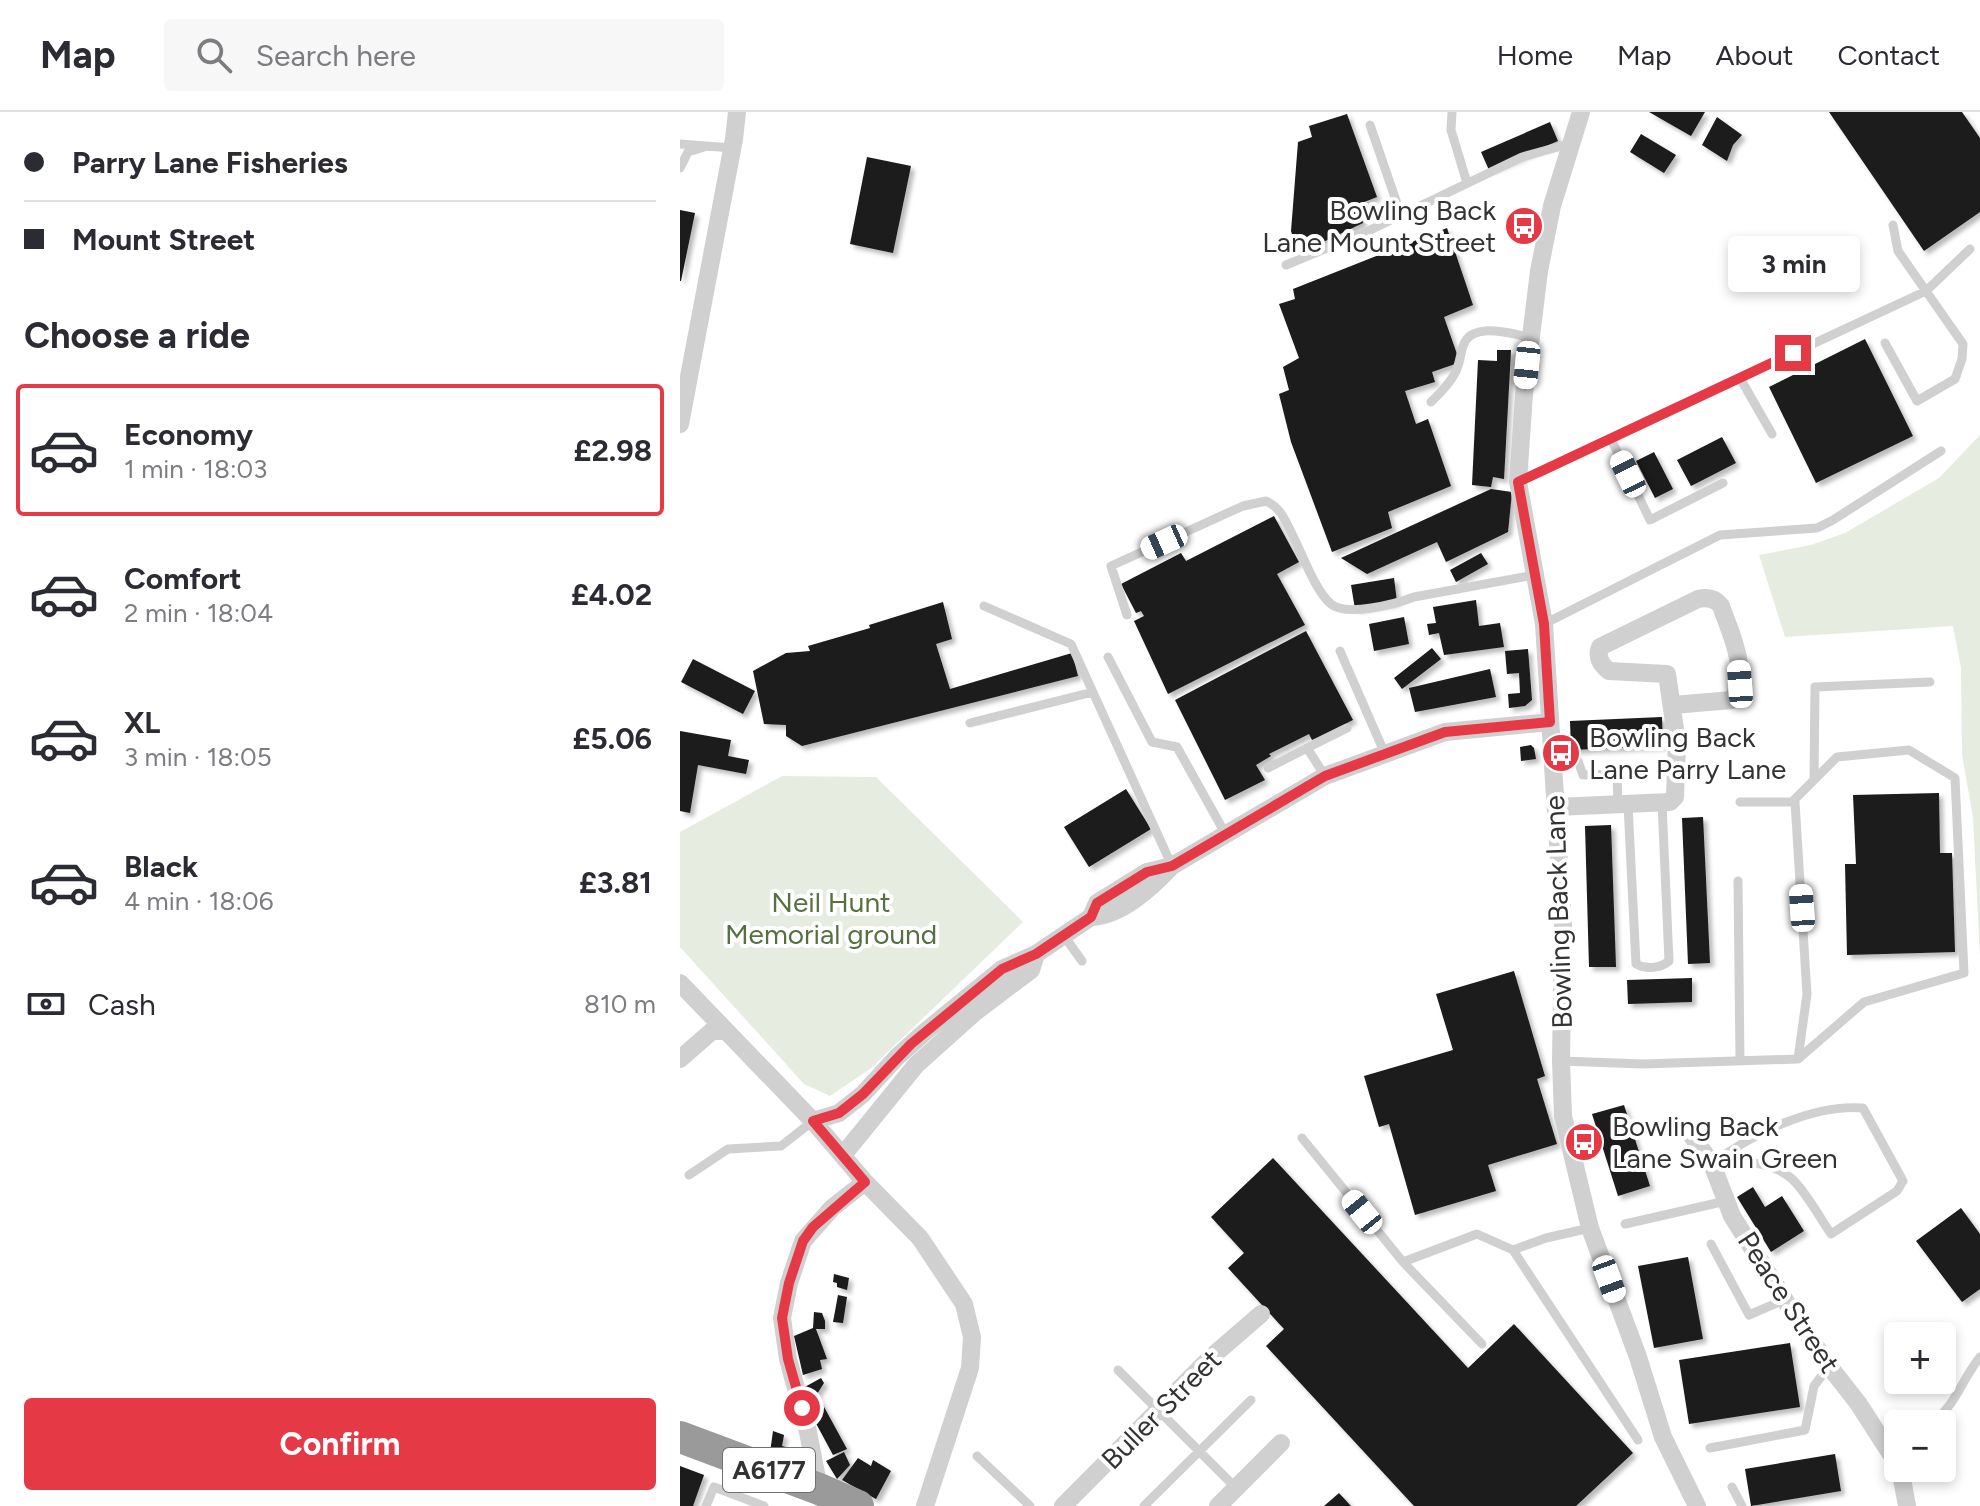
<!DOCTYPE html>
<html lang="en">
<head>
<meta charset="utf-8">
<style>
	:root { --surface:#fff; --page:#f7f7f7; --text:#2b2b33; --muted:#7c7c81; --line:#e1e1e2; --accent:#e63946 }
	body { margin:0; font-family:Figtree,sans-serif; background:var(--page); color:var(--text); height:100vh; display:flex; flex-direction:column; font-size:30px; white-space:nowrap }
	* { box-sizing:border-box; margin:0 }
	p { font-size:26px; color:var(--muted) }
	.icon { flex:none; width:44px; height:44px; fill:none; stroke:currentColor; stroke-width:2; stroke-linecap:round; stroke-linejoin:round }
	.map { position:relative; flex:1; overflow:hidden }
	.drawer { display:flex; flex-direction:column; background:var(--surface); width:680px }
	.drawer>* { flex:none }
	.top-card { display:grid; align-content:center; height:176px; padding:0 24px; background:var(--surface) }
	.tools { position:absolute; left:1204px; top:1210px; display:grid; gap:16px }
	.tools a { display:grid; place-items:center; width:72px; height:72px; border-radius:8px; background:var(--surface); box-shadow:0 4px 12px #0003; font-size:40px }
	.end { position:absolute; width:36px; height:36px; margin:-18px; border:10px solid #e63946; background:#fff; box-shadow:0 0 0 4px #fff }
	.from { border-radius:50% }
	.bubble { position:absolute; height:56px; border-radius:8px; background:var(--surface); box-shadow:0 4px 12px #0003; font-size:26px; font-weight:700; line-height:56px; text-align:center }
	.car { position:absolute; width:24px; height:48px; margin:-24px -12px; border-radius:10px; box-shadow:0 0 6px 2px #0007; background:linear-gradient(#fff 24%,#345 0 40%,#fff 0 76%,#345 0 86%,#fff 0) }
	.top-card b { display:flex; align-items:center; gap:28px; height:76px; font-size:30px }
	.top-card b+b { border-top:2px solid var(--line) }
	.top-card i { width:20px; height:20px; background:var(--text) }
	ul { padding:0; list-style:none }
	li { display:flex; align-items:center; gap:24px; height:132px; margin:0 16px 12px; padding:0 8px; border:4px solid transparent; border-radius:8px }
	li div { flex:1 }
	li b { display:block; font-size:30px }
	li em { font-style:normal; font-weight:700 }
	li.on { border-color:var(--accent) }
	li>.icon { width:72px; height:72px; stroke-width:1.5 }
	h2 { padding:0 24px; font-size:36px; line-height:96px }
	.pay { display:flex; align-items:center; gap:20px; height:88px; padding:0 24px; font-size:30px }
	.pay p { margin-inline-start:auto }
	.cta { display:flex; gap:16px; margin-top:auto; padding:16px 24px }
	.cta a { flex:1; height:92px; border-radius:8px; background:var(--accent); color:#fff; font-size:32px; font-weight:700; line-height:92px; text-align:center }
	header { display:flex; align-items:center; gap:48px; box-sizing:border-box; height:112px; padding:0 40px; background:var(--surface); border-bottom:2px solid var(--line) }
	header strong { font-size:38px }
	nav { display:flex; gap:44px; margin-inline-start:auto; font-size:28px }
	.search { width:560px; height:72px; background:var(--page); display:flex; align-items:center; gap:20px; box-sizing:border-box; padding:0 28px; border-radius:8px; color:var(--muted); font-size:30px }
	main { display:flex; flex:1; min-height:0 }
	.map>svg:first-child { display:block }
</style>
</head>
<body>
<header>
<strong>Map</strong>
<div class="search"><svg class="icon" aria-label="search" viewBox="0 0 24 24"><circle cx="10" cy="10" r="6"/><path d="M15 15l6 6"/></svg>Search here</div>
<nav><a>Home</a><a>Map</a><a>About</a><a>Contact</a></nav>
</header>
<main>
<section class="drawer">
<div class="top-card">
<b><i class="from"></i>Parry Lane Fisheries</b>
<b><i></i>Mount Street</b>
</div>
<h2>Choose a ride</h2>
<ul>
<li class="on"><svg class="icon" aria-label="car" viewBox="0 0 24 24"><path d="M5 17H2v-5l4-1 3-4h7l3 4 3 1v5h-3M9 17h6M6 11h13"/><circle cx="7" cy="17" r="2"/><circle cx="17" cy="17" r="2"/></svg><div><b>Economy</b><p>1 min · 18:03</p></div><em>£2.98</em></li>
<li><svg class="icon" aria-label="car" viewBox="0 0 24 24"><path d="M5 17H2v-5l4-1 3-4h7l3 4 3 1v5h-3M9 17h6M6 11h13"/><circle cx="7" cy="17" r="2"/><circle cx="17" cy="17" r="2"/></svg><div><b>Comfort</b><p>2 min · 18:04</p></div><em>£4.02</em></li>
<li><svg class="icon" aria-label="car" viewBox="0 0 24 24"><path d="M5 17H2v-5l4-1 3-4h7l3 4 3 1v5h-3M9 17h6M6 11h13"/><circle cx="7" cy="17" r="2"/><circle cx="17" cy="17" r="2"/></svg><div><b>XL</b><p>3 min · 18:05</p></div><em>£5.06</em></li>
<li><svg class="icon" aria-label="car" viewBox="0 0 24 24"><path d="M5 17H2v-5l4-1 3-4h7l3 4 3 1v5h-3M9 17h6M6 11h13"/><circle cx="7" cy="17" r="2"/><circle cx="17" cy="17" r="2"/></svg><div><b>Black</b><p>4 min · 18:06</p></div><em>£3.81</em></li>
</ul>
<div class="pay"><svg class="icon" aria-label="cash" viewBox="0 0 24 24"><path d="M3 7h18v10H3z"/><circle cx="12" cy="12" r="2"/></svg>Cash<p>810 m</p></div>
<div class="cta"><a>Confirm</a></div>
</section>
<div class="map">
<svg width="1300" height="1394" viewBox="0 0 1300 1394">
	<defs>
		<filter id="shadow"><feDropShadow dx="4" dy="4" stdDeviation="2" flood-color="#0004"/></filter>
	</defs>
	<rect width="100%" height="100%" fill="#fff"/>
	<path fill="#e6ecdf" d="M 1300,323 L 1300,845 L 1293,706 L 1282,642 L 1281,556 L 1273,514 L 1105,525 L 1079,443 L 1131,433 L 1165,421 L 1259,366 Z
		M 102,664 L 196,665 L 343,810 L 190,957 L 150,984 L 124,972 L 0,835 L 0,720 Z"/>
	<path fill="#1a1a1a" filter="url(#shadow)" d="M 969,0 L 1025,0 L 1011,24 Z
		M 1149,0 L 1282,0 L 1300,26 L 1300,100 L 1244,139 Z
		M 667,2 L 697,85 L 679,92 L 683,111 L 618,142 L 611,119 L 618,30 L 632,25 L 629,14 Z
		M 1037,5 L 1062,23 L 1053,33 L 1047,49 L 1022,33 Z
		M 870,10 L 878,29 L 809,58 L 801,40 Z
		M 961,22 L 996,43 L 984,61 L 950,40 Z
		M 187,45 L 231,54 L 213,141 L 170,132 Z
		M 0,98 L 15,101 L 1,169 L 0,169 Z
		M 767,116 L 793,193 L 764,205 L 778,245 L 775,252 L 752,260 L 755,270 L 725,279 L 736,312 L 748,307 L 771,374 L 708,400 L 712,416 L 652,440 L 611,330 L 599,282 L 609,278 L 603,255 L 619,246 L 599,192 L 615,187 L 613,177 Z
		M 1185,227 L 1233,324 L 1136,371 L 1089,275 Z
		M 817,238 L 831,238 L 824,367 L 813,365 L 811,375 L 792,373 L 798,248 L 817,249 Z
		M 1042,325 L 1056,351 L 1011,374 L 997,348 Z
		M 974,340 L 993,377 L 975,386 L 956,349 Z
		M 811,377 L 832,380 L 828,420 L 766,450 L 757,430 L 687,462 L 661,446 Z
		M 594,404 L 619,450 L 597,462 L 625,513 L 488,582 L 454,509 L 464,504 L 461,499 L 456,501 L 441,472 L 501,441 L 506,449 Z
		M 801,441 L 808,452 L 776,470 L 770,458 Z
		M 714,466 L 717,490 L 675,497 L 671,473 Z
		M 796,488 L 799,514 L 820,511 L 824,535 L 764,543 L 759,521 L 749,523 L 747,512 L 756,511 L 753,495 Z
		M 263,490 L 272,527 L 256,532 L 270,577 L 392,541 L 398,564 L 122,634 L 106,624 L 106,613 L 84,612 L 73,559 L 106,541 L 130,539 L 128,534 L 190,516 L 189,513 Z
		M 724,505 L 729,532 L 694,539 L 689,512 Z
		M 626,519 L 673,608 L 632,628 L 629,622 L 589,642 L 591,644 L 576,653 L 585,668 L 545,688 L 495,588 Z
		M 752,536 L 761,547 L 722,577 L 714,566 Z
		M 848,537 L 852,588 L 845,594 L 829,596 L 828,582 L 840,581 L 839,561 L 827,562 L 825,539 Z
		M 13,547 L 75,579 L 63,602 L 1,570 Z
		M 810,557 L 816,585 L 735,600 L 729,576 Z
		M 982,605 L 983,634 L 891,638 L 890,609 Z
		M 0,619 L 51,628 L 48,644 L 69,648 L 66,662 L 18,653 L 10,701 L 0,699 Z
		M 851,633 L 854,636 L 856,647 L 841,649 L 840,635 Z
		M 446,677 L 471,717 L 409,755 L 384,715 Z
		M 1259,681 L 1260,741 L 1272,741 L 1275,840 L 1167,843 L 1165,752 L 1176,752 L 1173,683 Z
		M 1023,705 L 1030,851 L 1008,852 L 1002,706 Z
		M 931,713 L 936,855 L 909,855 L 905,714 Z
		M 834,859 L 865,964 L 857,967 L 877,1032 L 808,1053 L 816,1079 L 735,1103 L 709,1012 L 699,1015 L 684,964 L 773,938 L 756,882 Z
		M 1012,866 L 1012,890 L 948,892 L 947,868 Z
		M 944,993 L 970,1074 L 938,1084 L 912,1002 Z
		M 593,1046 L 788,1256 L 834,1212 L 953,1341 L 896,1394 L 734,1394 L 586,1234 L 604,1217 L 548,1156 L 564,1141 L 531,1105 Z
		M 1073,1075 L 1085,1095 L 1102,1084 L 1124,1119 L 1091,1140 L 1057,1085 Z
		M 1281,1096 L 1300,1122 L 1300,1177 L 1282,1190 L 1236,1129 Z
		M 1008,1145 L 1023,1227 L 974,1236 L 958,1154 Z
		M 154,1162 L 169,1166 L 167,1178 L 157,1175 L 157,1171 L 153,1170 Z
		M 158,1183 L 167,1185 L 163,1211 L 153,1210 Z
		M 134,1200 L 142,1201 L 145,1209 L 145,1217 L 136,1217 L 147,1247 L 140,1248 L 142,1257 L 123,1263 L 114,1224 L 133,1216 Z
		M 1110,1231 L 1120,1295 L 1009,1312 L 999,1248 Z
		M 141,1266 L 144,1271 L 137,1282 L 167,1337 L 153,1343 L 124,1289 L 123,1276 Z
		M 93,1319 L 104,1323 L 102,1334 L 116,1338 L 115,1345 L 121,1347 L 123,1360 L 89,1348 Z
		M 164,1340 L 170,1353 L 157,1367 L 146,1349 Z
		M 1155,1342 L 1161,1379 L 1071,1394 L 1065,1357 Z
		M 178,1346 L 191,1354 L 193,1348 L 211,1359 L 196,1387 L 162,1368 Z
		M 0,1354 L 24,1363 L 13,1394 L 0,1394 Z
		M 659,1381 L 671,1394 L 644,1394 Z"/>
	<g fill="none" stroke-linecap="round" stroke-linejoin="round">
		<path stroke="#d0d0d0" stroke-width="9" d="M 772,0 L 771,18 L 787,71
			M 690,13 L 721,103
			M 0,32 L 52,36
			M 0,56 L 8,40 L 24,35
			M 606,153 L 686,120 L 842,45 L 889,32
			M 1205,231 L 1237,289 L 1275,267 L 1282,247 L 1283,232 L 1218,139 L 1213,113
			M 1060,266 L 1092,322
			M 751,290 C 760,281 769,273 775,261 C 785,243 776,222 805,219 C 819,217 836,223 850,225
			M 931,327 L 970,408 L 1043,371
			M 838,370 L 1246,179 L 1290,137
			M 304,494 L 391,532 L 492,754
			M 447,503 L 431,454 L 563,394 L 586,389 C 601,396 605,408 612,422 C 622,441 635,479 651,492 C 666,505 716,492 734,485 L 854,463
			M 864,512 L 1040,423 L 1137,416 L 1153,408 L 1261,339
			M 660,539 L 705,642
			M 428,545 L 472,630 L 497,635 L 546,723
			M 290,611 L 413,580
			M 898,649 L 903,663 L 937,662 L 938,694
			M 588,656 L 627,636
			M 645,664 L 627,636 L 667,616
			M 1134,668 L 1135,575 L 1250,570
			M 1060,690 L 1115,690 L 1127,882 L 1118,947
			M 948,693 L 956,852 C 966,858 981,856 989,849 L 982,691
			M 1058,769 L 1060,949
			M 384,824 L 402,849
			M 881,949 L 963,952 L 1118,947 L 1184,890 L 1284,861 L 1275,666 L 1229,638 L 1157,645 L 1112,690
			M 622,1026 L 723,1150 L 797,1122 L 833,1138 L 866,1126 L 910,1116
			M 1032,1052 C 1071,1022 1133,992 1183,996 L 1223,1069 L 1217,1079 L 1151,1122 C 1140,1106 1125,1078 1111,1066 C 1092,1050 1062,1049 1038,1047
			M 9,1063 L 48,1037 L 101,1034 L 133,1009
			M 945,1112 L 1046,1089
			M 1031,1132 L 1069,1203 L 1104,1188
			M 833,1138 L 958,1328
			M 723,1150 L 802,1232
			M 438,1258 L 556,1376
			M 1249,1312 C 1275,1297 1281,1268 1300,1245
			M 1030,1336 L 1125,1318 L 1134,1274 L 1149,1254
			M 297,1344 L 350,1394
			M 1052,1375 L 1062,1394
			M 26,1394 L 34,1375 L 84,1394
			M 464,1394 L 571,1288"/>
		<path stroke="#d0d0d0" stroke-width="18" d="M 901,0 L 872,94 L 859,159 L 844,282 L 838,370 L 864,512 L 883,810 L 881,949 L 883,1004 L 910,1116 L 958,1245 L 983,1325 L 1017,1394
			M 0,312 L 54,27 L 57,0
			M 876,695 L 990,690 L 995,685 L 997,631 L 987,562 L 929,559 C 921,553 916,545 920,535 L 1018,487 C 1027,485 1035,486 1041,494 C 1051,523 1070,559 1052,588 L 993,593
			M 411,805 C 441,804 471,776 492,754 L 645,664 L 765,620 L 870,610
			M 0,871 L 133,1009 L 185,1070 L 240,1126 L 284,1192 L 292,1225 L 290,1256 L 245,1394
			M 0,947 L 32,919 L 45,919
			M 133,1009 L 159,1001 L 183,982 L 217,945 L 246,919 L 322,857 L 356,842 L 411,805 L 417,791 L 467,760 L 492,754
			M 1010,1021 L 1032,1052 L 1052,1104 L 1108,1193 L 1149,1254 L 1178,1291 L 1218,1353
			M 163,1043 L 236,953 L 294,901 L 351,858 L 356,842
			M 1220,1356 L 1227,1394
			M 139,1377 L 128,1320 L 108,1247 L 102,1206 L 109,1171 L 123,1129 L 152,1096 L 185,1070
			M 383,1394 L 529,1247 L 581,1202
			M 538,1394 L 601,1331"/>
		<path stroke="#9a9a9a" stroke-width="32" d="M 0,1325 L 139,1377 L 178,1394"/>
	</g>
	<g fill="none" stroke-linecap="round" stroke-linejoin="round">
		<path stroke="#e63946" stroke-width="10" d="M 122,1296 L 108,1247 L 102,1206 L 109,1171 L 123,1129 L 133,1115 L 185,1070 L 133,1009 L 159,1001 L 183,982 L 231,932 L 322,857 L 356,842 L 411,805 L 417,791 L 467,760 L 492,754 L 645,664 L 765,620 L 870,610 L 864,512 L 838,370 L 1113,241"/>
	</g>
	<defs>
		<symbol id="bus-disc" viewBox="-11 -11 22 22"><circle r="9.5" fill="#e63946" stroke="#fff"/><path d="M-5-6H5V4H4V6H2V4H-2V6H-4V4H-5ZM-3.5-4V0h7V-4ZM-3.5 1.2v1.5H-2V1.2ZM2 1.2v1.5H3.5V1.2Z" fill="#fff"/></symbol>
	</defs>
	<g fill-rule="evenodd">
		<use href="#bus-disc" x="822" y="92" width="44" height="44"/>
		<use href="#bus-disc" x="859" y="619" width="44" height="44"/>
		<use href="#bus-disc" x="882" y="1008" width="44" height="44"/>
	</g>
	<g text-anchor="middle" dominant-baseline="central" stroke-width="8" stroke-linejoin="round" paint-order="stroke">
		<rect fill="#fff" stroke="#707070" stroke-width="2" x="43" y="1336" width="92" height="44" rx="6"/>
		<g font-size="26" font-weight="bold" fill="#333">
			<text x="89" y="1358">A6177</text>
		</g>
		<g font-size="28" fill="#333" stroke="#fff" text-anchor="start">
			<text x="816" y="98" text-anchor="end">Bowling Back<tspan x="816" dy="32">Lane Mount Street</tspan></text>
			<text x="909" y="625">Bowling Back<tspan x="909" dy="32">Lane Parry Lane</tspan></text>
			<text x="932" y="1014">Bowling Back<tspan x="932" dy="32">Lane Swain Green</tspan></text>
		</g>
		<g font-size="28" fill="#56703f" stroke="#fff">
			<text x="151" y="790">Neil Hunt<tspan x="151" dy="32">Memorial ground</tspan></text>
		</g>
		<g font-size="28" fill="#333" stroke="#fff">
			<text transform="translate(878 800) rotate(-92)">Bowling Back Lane</text>
			<text transform="translate(1109 1190) rotate(57)">Peace Street</text>
			<text transform="translate(481 1297) rotate(-45)">Buller Street</text>
		</g>
	</g>
</svg>
<div class="tools">
<a>+</a>
<a>−</a>
</div>
<i class="end from" style="left:122px;top:1296px"></i>
<i class="end" style="left:1113px;top:241px"></i>
<div class="bubble" style="left:1048px;top:124px;width:132px">3 min</div>
<i class="car" style="left:847px;top:253px;rotate:186deg"></i>
<i class="car" style="left:948px;top:362px;rotate:334deg"></i>
<i class="car" style="left:484px;top:430px;rotate:246deg"></i>
<i class="car" style="left:1060px;top:572px;rotate:356deg"></i>
<i class="car" style="left:1122px;top:796px;rotate:356deg"></i>
<i class="car" style="left:682px;top:1100px;rotate:321deg"></i>
<i class="car" style="left:929px;top:1167px;rotate:160deg"></i>
</div>
</main>
</body>
</html>
